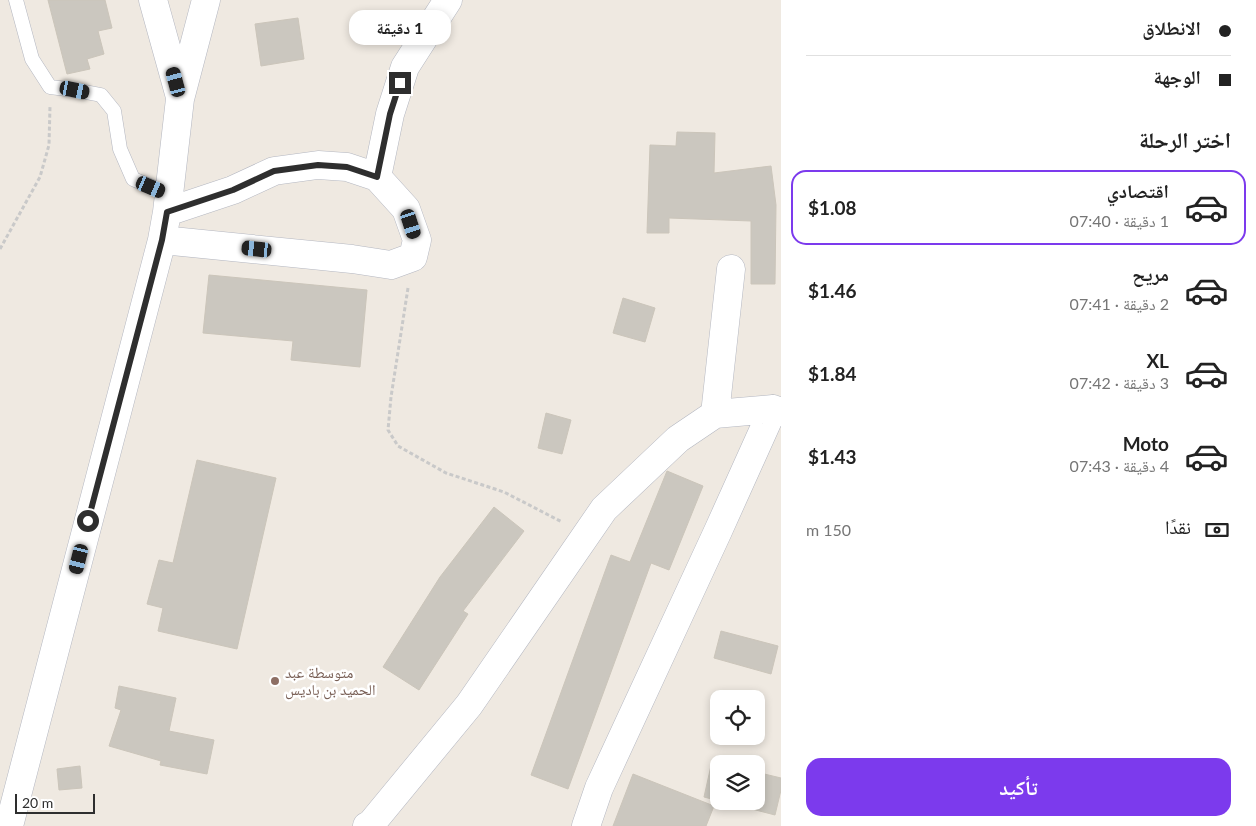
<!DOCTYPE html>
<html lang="ar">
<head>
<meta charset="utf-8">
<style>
	:root { --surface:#fff; --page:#f6f6f6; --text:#222; --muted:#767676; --line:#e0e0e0; --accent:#7c3aed }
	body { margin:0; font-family:Lato,"Noto Naskh Arabic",sans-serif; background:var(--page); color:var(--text); direction:rtl; height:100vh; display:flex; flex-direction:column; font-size:19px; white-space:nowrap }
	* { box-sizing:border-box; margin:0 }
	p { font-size:16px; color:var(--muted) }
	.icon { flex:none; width:28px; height:28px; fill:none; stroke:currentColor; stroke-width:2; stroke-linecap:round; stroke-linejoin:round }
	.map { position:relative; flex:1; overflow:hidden; direction:ltr }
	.drawer { display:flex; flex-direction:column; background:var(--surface); width:475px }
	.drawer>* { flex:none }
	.guide { display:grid; align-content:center; height:110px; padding:0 25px; background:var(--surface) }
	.tools { position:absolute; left:710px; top:690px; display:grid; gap:10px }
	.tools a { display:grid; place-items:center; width:55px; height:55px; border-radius:10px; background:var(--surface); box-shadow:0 2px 8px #0003; font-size:25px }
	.scale { position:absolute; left:15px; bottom:12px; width:80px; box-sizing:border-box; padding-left:5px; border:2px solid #2e2e2e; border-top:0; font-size:14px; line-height:18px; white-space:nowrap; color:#2e2e2e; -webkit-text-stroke:4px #fff; paint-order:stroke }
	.end { position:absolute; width:22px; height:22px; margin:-11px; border:6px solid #2e2e2e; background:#fff; box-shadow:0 0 0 2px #fff }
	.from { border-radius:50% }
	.bubble { position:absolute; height:35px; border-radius:15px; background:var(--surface); box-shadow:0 2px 8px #0003; font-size:16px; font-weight:700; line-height:35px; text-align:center; direction:rtl }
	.car { position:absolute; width:15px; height:30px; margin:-15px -8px; border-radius:6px; box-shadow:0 0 4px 1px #0007; background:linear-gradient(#222 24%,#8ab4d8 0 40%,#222 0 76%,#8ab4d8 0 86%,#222 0) }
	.guide b { display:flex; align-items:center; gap:18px; height:48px; font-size:19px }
	.guide b+b { border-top:1px solid var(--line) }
	.guide i { width:12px; height:12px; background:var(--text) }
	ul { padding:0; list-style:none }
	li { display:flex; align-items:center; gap:15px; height:75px; margin:0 10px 8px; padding:0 15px; border:2px solid transparent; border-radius:15px }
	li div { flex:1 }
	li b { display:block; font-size:19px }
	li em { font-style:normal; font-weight:700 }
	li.on { border-color:var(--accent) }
	li>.icon { width:45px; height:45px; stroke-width:1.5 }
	h2 { padding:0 25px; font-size:22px; line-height:60px }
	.pay { display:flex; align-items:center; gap:12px; height:55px; padding:0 25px; font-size:19px }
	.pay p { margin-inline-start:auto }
	.cta { display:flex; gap:10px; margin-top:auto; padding:10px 25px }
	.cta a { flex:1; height:58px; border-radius:15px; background:var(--accent); color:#fff; font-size:20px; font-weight:700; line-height:58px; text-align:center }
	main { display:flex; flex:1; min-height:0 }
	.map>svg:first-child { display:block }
</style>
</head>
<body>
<main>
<section class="drawer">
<div class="guide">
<b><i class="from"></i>الانطلاق</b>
<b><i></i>الوجهة</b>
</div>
<h2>اختر الرحلة</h2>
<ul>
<li class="on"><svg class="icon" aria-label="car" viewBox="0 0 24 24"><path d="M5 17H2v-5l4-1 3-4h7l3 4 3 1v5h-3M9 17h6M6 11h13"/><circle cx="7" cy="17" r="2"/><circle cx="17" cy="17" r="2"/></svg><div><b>اقتصادي</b><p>1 دقيقة · 07:40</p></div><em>$1.08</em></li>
<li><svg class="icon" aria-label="car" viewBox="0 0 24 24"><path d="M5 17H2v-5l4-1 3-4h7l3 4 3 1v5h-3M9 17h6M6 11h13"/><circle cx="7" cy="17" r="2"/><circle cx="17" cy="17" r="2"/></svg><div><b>مريح</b><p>2 دقيقة · 07:41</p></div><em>$1.46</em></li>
<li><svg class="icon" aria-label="car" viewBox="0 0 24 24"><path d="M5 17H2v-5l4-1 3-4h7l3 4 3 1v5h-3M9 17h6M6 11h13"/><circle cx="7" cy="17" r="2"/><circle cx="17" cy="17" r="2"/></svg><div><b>XL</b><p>3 دقيقة · 07:42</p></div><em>$1.84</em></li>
<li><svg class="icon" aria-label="car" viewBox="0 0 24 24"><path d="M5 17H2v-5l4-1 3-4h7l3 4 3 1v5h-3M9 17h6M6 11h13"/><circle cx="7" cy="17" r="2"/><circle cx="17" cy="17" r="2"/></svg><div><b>Moto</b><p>4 دقيقة · 07:43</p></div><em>$1.43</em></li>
</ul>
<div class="pay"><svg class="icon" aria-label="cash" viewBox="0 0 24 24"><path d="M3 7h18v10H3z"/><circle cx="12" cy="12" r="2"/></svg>نقدًا<p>150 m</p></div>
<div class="cta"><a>تأكيد</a></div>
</section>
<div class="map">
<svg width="781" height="826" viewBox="0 0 781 826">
	<rect width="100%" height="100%" fill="#efe9e1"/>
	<path fill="#cbc7bf" stroke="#cbc5ba" d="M 48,0 L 105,0 L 112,28 L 98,31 L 104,54 L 87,59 L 90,69 L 67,74 Z
		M 298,18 L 304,59 L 261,66 L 255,24 Z
		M 677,132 L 715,133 L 714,173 L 771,166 L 776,205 L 775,284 L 751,284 L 751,221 L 669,218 L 669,233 L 647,233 L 650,145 L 676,146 Z
		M 209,275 L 367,290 L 360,367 L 291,360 L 293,341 L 203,333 Z
		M 623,298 L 655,308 L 645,342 L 613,333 Z
		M 546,413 L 571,420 L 562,454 L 538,448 Z
		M 197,460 L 276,478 L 237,649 L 158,631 L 163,608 L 147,604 L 159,560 L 173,563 Z
		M 667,471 L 703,486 L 669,570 L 651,563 L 568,789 L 531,775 L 611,555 L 630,562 Z
		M 494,507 L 524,531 L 463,611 L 468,614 L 419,690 L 383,667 L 440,577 Z
		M 721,631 L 778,646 L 771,674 L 714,658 Z
		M 119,686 L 176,698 L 169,731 L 214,740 L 207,774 L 160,765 L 161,761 L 109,746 L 121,710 L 115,708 Z
		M 712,761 L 722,764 L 719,764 L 719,801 L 704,797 Z
		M 80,766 L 82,788 L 59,790 L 57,769 Z
		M 756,772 L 781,778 L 781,790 L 775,815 L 721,801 L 756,801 Z
		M 633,774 L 714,806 L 706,826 L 613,826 Z"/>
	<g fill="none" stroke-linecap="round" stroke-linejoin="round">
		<defs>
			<path id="lane" d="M 16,0 L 32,59 L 50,87 L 75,90 L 101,95 L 114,111 L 120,149 L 133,179 L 169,194"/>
			<path id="street" d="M 153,0 L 180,97
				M 167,212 L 233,190 L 274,171 L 318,165 L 347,167 L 377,177
				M 162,240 L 352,259 L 391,265 L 413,257 L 417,240 L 406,209 L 377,177 L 390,114 L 405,67 L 448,0
				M 715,414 L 731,269
				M 10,822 L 162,240 L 167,212 L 180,99 L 206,0
				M 367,826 L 371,824 L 469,705 L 604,509 L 678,439 L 715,414 L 773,409 L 781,412
				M 586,826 L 599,788 L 718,531 L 773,409"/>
		</defs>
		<use href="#lane" stroke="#b4b7c1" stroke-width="15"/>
		<use href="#street" stroke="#b4b7c1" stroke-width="29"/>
		<path stroke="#c9c9c9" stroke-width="3" stroke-dasharray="4 2.5" stroke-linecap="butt" d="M 0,249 L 40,177 L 49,145 L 50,106
			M 408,288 L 391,397 L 388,430 L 398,446 L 446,473 L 504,492 L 562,522"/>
		<use href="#lane" stroke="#fff" stroke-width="14"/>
		<use href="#street" stroke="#fff" stroke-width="28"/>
	</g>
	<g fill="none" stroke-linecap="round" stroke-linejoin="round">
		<path stroke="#2e2e2e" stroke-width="6" d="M 88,521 L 162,240 L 167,212 L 233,190 L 274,171 L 318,165 L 347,167 L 377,177 L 390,114 L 400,83"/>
	</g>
	<circle fill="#8d6e63" stroke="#fff" stroke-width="2" cx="275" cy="681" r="5"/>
	<g text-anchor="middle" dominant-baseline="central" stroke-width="5" stroke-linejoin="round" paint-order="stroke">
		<g font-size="15" fill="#785e54" stroke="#fff" text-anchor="start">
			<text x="285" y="672">متوسطة عبد<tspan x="285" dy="17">الحميد بن باديس</tspan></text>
		</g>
	</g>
</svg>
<div class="tools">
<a><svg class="icon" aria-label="locate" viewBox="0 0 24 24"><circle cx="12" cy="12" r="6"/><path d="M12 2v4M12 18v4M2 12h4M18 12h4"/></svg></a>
<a><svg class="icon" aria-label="layers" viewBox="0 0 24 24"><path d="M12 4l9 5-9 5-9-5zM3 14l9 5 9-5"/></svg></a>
</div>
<div class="scale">20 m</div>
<i class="end from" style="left:88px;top:521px"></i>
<i class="end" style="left:400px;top:83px"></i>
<div class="bubble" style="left:349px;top:10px;width:102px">1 دقيقة</div>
<i class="car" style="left:176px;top:82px;rotate:345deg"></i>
<i class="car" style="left:75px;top:90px;rotate:102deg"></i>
<i class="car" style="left:151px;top:187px;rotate:113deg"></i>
<i class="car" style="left:411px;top:224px;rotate:162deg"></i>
<i class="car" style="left:257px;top:249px;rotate:276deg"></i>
<i class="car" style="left:79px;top:559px;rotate:194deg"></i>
</div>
</main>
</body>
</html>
